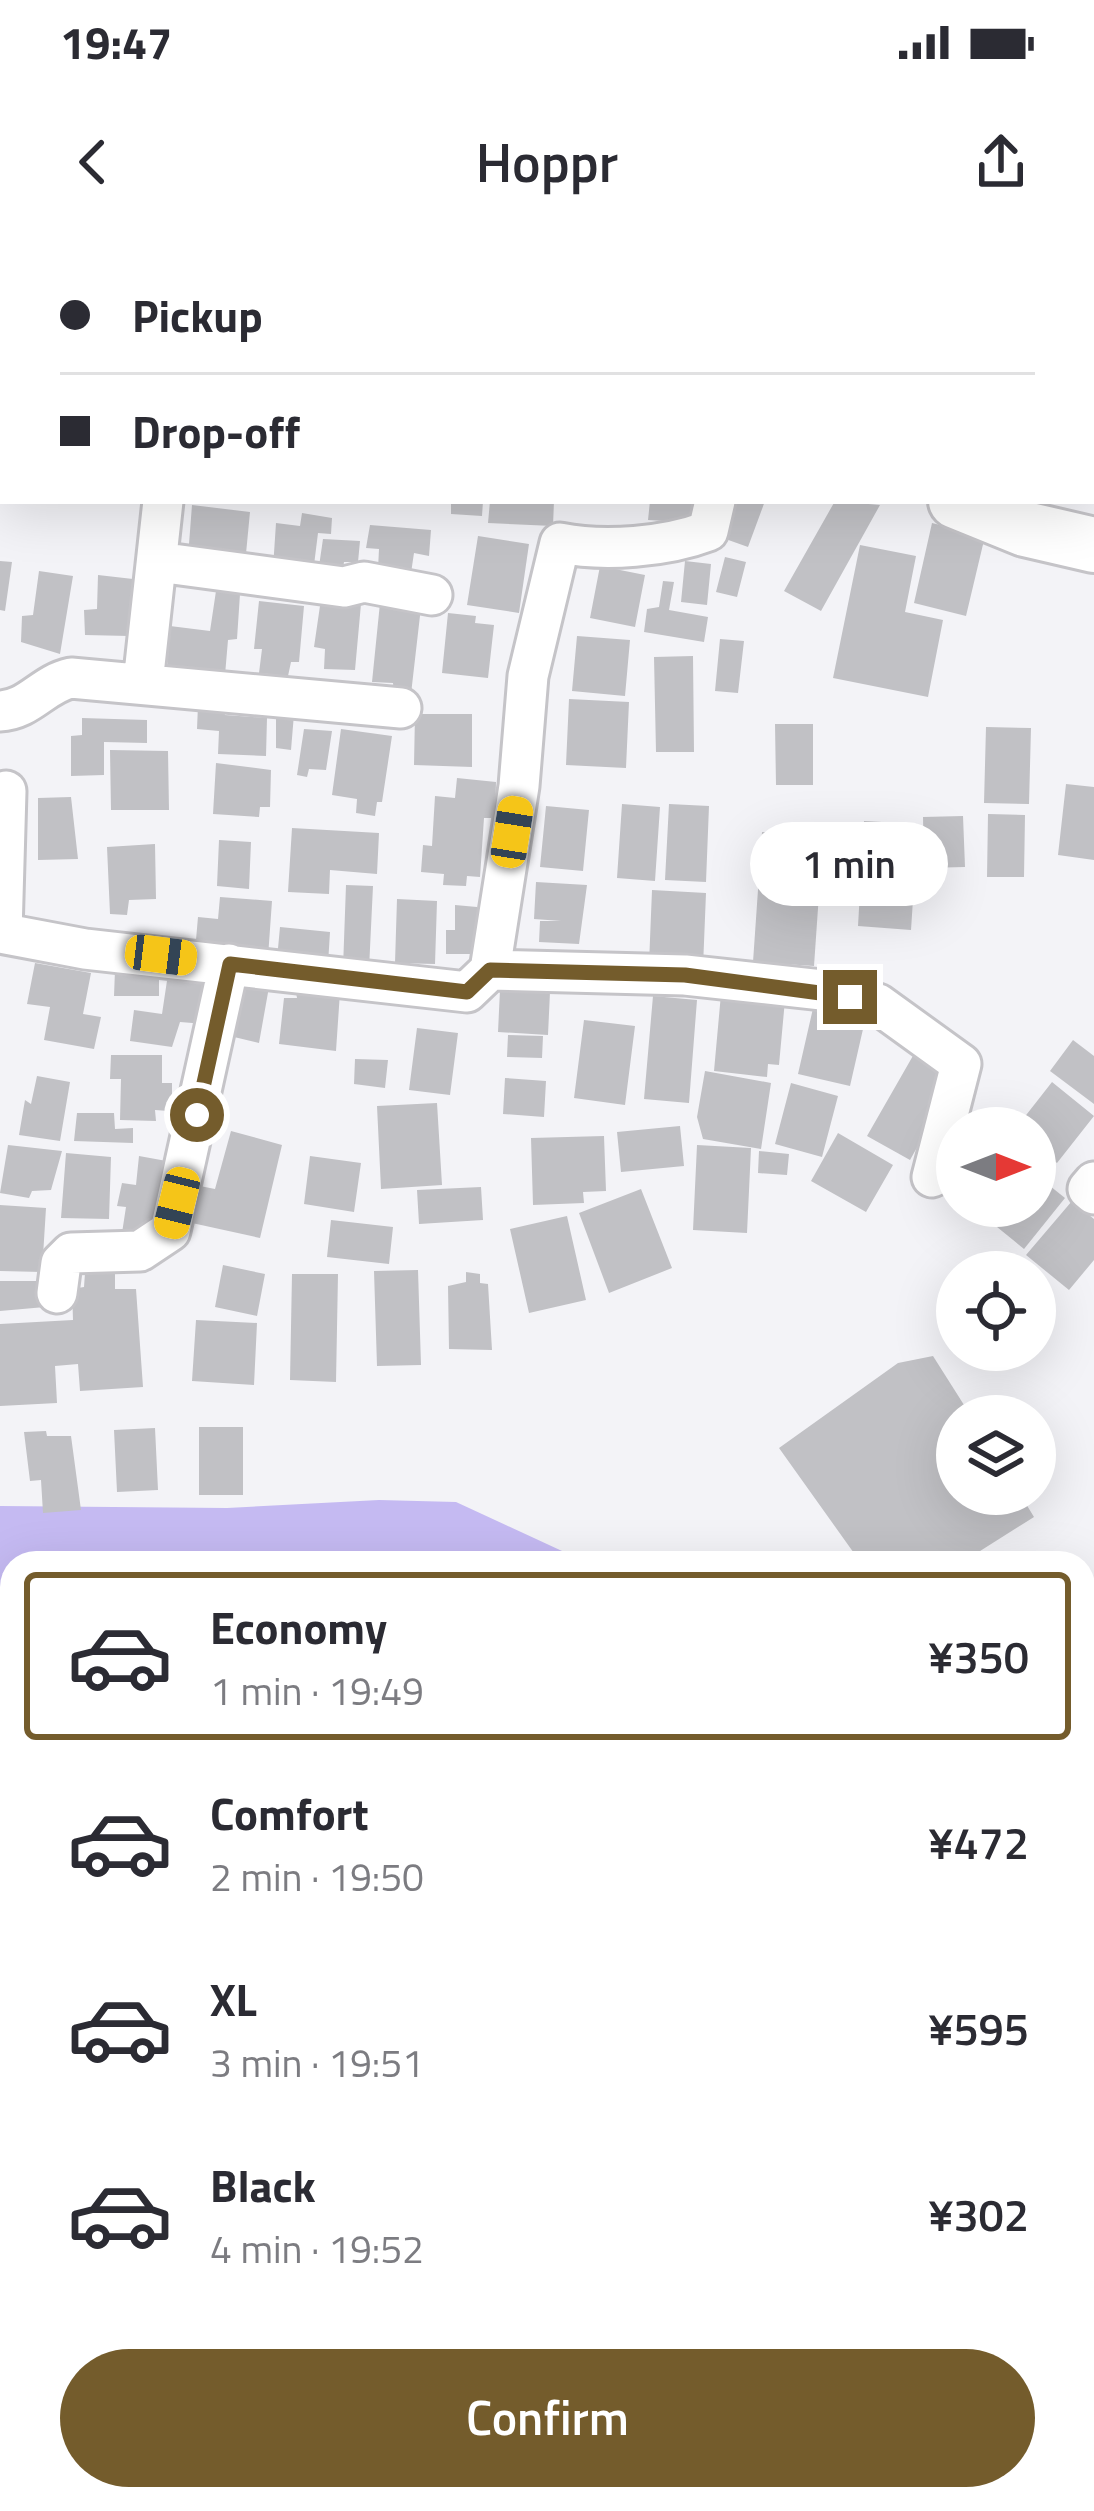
<!DOCTYPE html>
<html lang="en">
<head>
<meta charset="utf-8">
<style>
	:root { --surface:#fff; --page:#f2f2f3; --text:#2b2b33; --muted:#7c7c81; --line:#e1e1e2; --accent:#745c2c }
	body { margin:0; font-family:"Titillium Web",sans-serif; background:var(--page); color:var(--text); height:100vh; display:flex; flex-direction:column; font-size:45px; white-space:nowrap }
	* { box-sizing:border-box; margin:0 }
	p { font-size:39px; color:var(--muted) }
	.icon { flex:none; width:66px; height:66px; fill:none; stroke:currentColor; stroke-width:2; stroke-linecap:round; stroke-linejoin:round }
	.map { position:relative; flex:1; overflow:hidden }
	.details { position:absolute; left:0px; top:1311px; width:1095px; height:960px; display:flex; flex-direction:column; background:var(--surface); border-radius:36px 36px 0 0; box-shadow:0 12px 48px #0002 }
	.details>* { flex:none }
	.guide { position:absolute; left:0px; top:0px; width:1095px; height:264px; box-shadow:0 12px 48px #0002; display:grid; align-content:center; height:264px; padding:0 60px; background:var(--surface) }
	.needle { width:78px; rotate:90deg }
	.buttons { position:absolute; left:936px; top:867px; display:grid; gap:24px }
	.buttons a { display:grid; place-items:center; width:120px; height:120px; border-radius:50%; background:var(--surface); box-shadow:0 12px 48px #0002; font-size:60px }
	.end { position:absolute; width:54px; height:54px; margin:-27px; border:15px solid #745c2c; background:#fff; box-shadow:0 0 0 6px #fff }
	.from { border-radius:50% }
	.bubble { position:absolute; height:84px; border-radius:42px; background:var(--surface); box-shadow:0 12px 48px #0002; font-size:39px; font-weight:600; line-height:84px; text-align:center }
	.car { position:absolute; width:36px; height:72px; margin:-36px -18px; border-radius:15px; box-shadow:0 0 9px 3px #0007; background:linear-gradient(#f5c518 24%,#345 0 40%,#f5c518 0 76%,#345 0 86%,#f5c518 0) }
	.guide b { display:flex; align-items:center; gap:42px; height:114px; font-size:45px }
	.guide b+b { border-top:3px solid var(--line) }
	.guide i { width:30px; height:30px; background:var(--text) }
	ul { padding:21px 0 0; list-style:none }
	li { display:flex; align-items:center; gap:36px; height:168px; margin:0 24px 18px; padding:0 36px; border:6px solid transparent; border-radius:12px }
	li div { flex:1 }
	li b { display:block; font-size:45px }
	li em { font-style:normal; font-weight:600 }
	li.current { border-color:var(--accent) }
	li>.icon { width:108px; height:108px; stroke-width:1.5 }
	.button { display:flex; gap:24px; margin-top:auto; padding:24px 60px }
	.button a { flex:1; height:138px; border-radius:72px; background:var(--accent); color:#fff; font-size:48px; font-weight:600; line-height:138px; text-align:center }
	.status { display:flex; justify-content:space-between; align-items:center; height:84px; padding:0 60px; background:var(--surface); direction:ltr }
	.status svg { height:33px; fill:currentColor }
	header { display:flex; justify-content:space-between; align-items:center; height:156px; padding:0 60px; background:var(--surface); font-size:54px; font-weight:600 }
	.map>svg:first-child { display:block }
</style>
</head>
<body>
<div class="status"><b>19:47</b><svg viewBox="0 0 49 12"><path d="M0 12V9h3v3zM5 12V6h3v6zM10 12V3h3v9zM15 12V0h3v12zM26 1h20v11H26zM47 4h2v5h-2z"/></svg></div>
<header><svg class="icon" aria-label="back" viewBox="0 0 24 24"><path d="M15 5l-7 7 7 7"/></svg>Hoppr<svg class="icon" aria-label="share" viewBox="0 0 24 24"><path d="M12 15V3M7 8l5-5 5 5M5 13v7h14v-7"/></svg></header>
<div class="map">
<svg width="1094" height="2271" viewBox="0 0 1094 2271">
	<rect width="100%" height="100%" fill="#f3f3f7"/>
	<path fill="#c5baf2" d="M 379,1260 L 456,1262 L 588,1323 L 12,1323 L 12,1477 L 0,1473 L 0,1266 L 227,1268 Z
		M 0,2179 L 12,2180 L 12,2259 L 81,2259 L 83,2271 L 0,2271 Z"/>
	<g fill="none" stroke-linecap="round" stroke-linejoin="round">
		<path stroke="#b19ff3" stroke-width="10" d="M 1083,1748 L 1094,1748
			M 0,1843 L 12,1845"/>
	</g>
	<path fill="#c1c1c5" d="M 451,261 L 483,261 L 482,276 L 451,274 Z
		M 490,261 L 554,261 L 553,286 L 488,283 Z
		M 650,261 L 701,261 L 700,283 L 648,280 Z
		M 733,261 L 765,261 L 748,307 L 720,297 Z
		M 835,261 L 880,265 L 821,371 L 784,351 Z
		M 192,265 L 250,272 L 245,324 L 188,317 Z
		M 302,273 L 332,278 L 331,294 L 318,293 L 313,333 L 273,328 L 276,283 L 300,286 Z
		M 932,283 L 985,296 L 966,376 L 914,363 Z
		M 370,285 L 431,290 L 429,316 L 414,313 L 411,333 L 378,329 L 379,309 L 366,308 Z
		M 478,296 L 529,304 L 519,373 L 467,365 Z
		M 323,299 L 360,301 L 358,322 L 344,322 L 342,337 L 318,333 Z
		M 860,305 L 916,316 L 905,372 L 943,380 L 928,457 L 833,438 Z
		M 725,317 L 746,322 L 737,357 L 716,352 Z
		M 0,321 L 12,322 L 5,371 L 0,370 Z
		M 685,321 L 711,324 L 707,365 L 681,362 Z
		M 600,326 L 645,335 L 635,387 L 590,378 Z
		M 39,331 L 73,336 L 60,414 L 21,402 L 22,376 L 33,375 Z
		M 98,335 L 133,339 L 129,396 L 85,395 L 84,370 L 97,369 Z
		M 663,341 L 674,342 L 669,370 L 708,377 L 704,402 L 644,392 L 647,369 L 659,367 Z
		M 216,351 L 240,354 L 237,399 L 228,400 L 225,435 L 167,431 L 170,386 L 210,391 Z
		M 321,359 L 361,364 L 355,430 L 324,429 L 325,409 L 314,407 Z
		M 259,361 L 304,366 L 299,422 L 291,422 L 288,436 L 259,433 L 262,409 L 254,409 Z
		M 380,363 L 421,367 L 411,454 L 394,454 L 393,443 L 372,442 Z
		M 448,373 L 476,376 L 475,383 L 494,385 L 488,438 L 442,433 Z
		M 577,396 L 630,400 L 625,456 L 572,451 Z
		M 720,399 L 744,401 L 738,453 L 715,451 Z
		M 693,416 L 694,512 L 656,512 L 654,417 Z
		M 569,459 L 629,462 L 626,528 L 566,525 Z
		M 198,465 L 223,467 L 225,475 L 267,478 L 266,516 L 218,514 L 219,491 L 197,489 Z
		M 276,473 L 294,474 L 291,510 L 276,508 Z
		M 415,474 L 472,474 L 472,527 L 414,525 Z
		M 82,478 L 147,480 L 147,503 L 104,502 L 104,535 L 71,536 L 71,496 L 82,495 Z
		M 775,484 L 813,484 L 813,545 L 776,545 Z
		M 986,487 L 1031,488 L 1029,564 L 984,563 Z
		M 304,489 L 332,491 L 326,530 L 309,529 L 307,537 L 297,535 Z
		M 341,489 L 392,496 L 382,562 L 377,562 L 375,576 L 356,573 L 357,559 L 332,555 Z
		M 110,510 L 168,511 L 169,570 L 111,570 Z
		M 216,523 L 271,530 L 270,567 L 260,567 L 259,577 L 213,574 Z
		M 457,538 L 496,542 L 495,578 L 484,578 L 480,637 L 467,636 L 466,646 L 443,645 L 444,634 L 421,632 L 423,605 L 432,606 L 435,556 L 455,558 Z
		M 1066,544 L 1094,547 L 1094,620 L 1058,615 Z
		M 71,557 L 78,619 L 38,620 L 38,558 Z
		M 622,564 L 660,567 L 655,641 L 617,638 Z
		M 669,564 L 709,566 L 706,642 L 665,640 Z
		M 546,566 L 589,570 L 583,631 L 540,627 Z
		M 988,574 L 1025,575 L 1024,637 L 987,637 Z
		M 963,576 L 965,627 L 924,628 L 923,577 Z
		M 864,581 L 918,584 L 911,690 L 858,686 Z
		M 292,588 L 379,593 L 377,634 L 330,630 L 329,654 L 288,652 Z
		M 762,592 L 823,596 L 814,726 L 753,722 Z
		M 219,600 L 251,602 L 249,649 L 217,646 Z
		M 155,604 L 156,659 L 129,660 L 127,675 L 110,674 L 107,607 Z
		M 536,642 L 587,645 L 579,704 L 539,702 L 540,681 L 561,681 L 534,679 Z
		M 346,645 L 373,646 L 369,729 L 343,728 Z
		M 652,650 L 706,653 L 703,727 L 649,724 Z
		M 220,657 L 272,661 L 268,717 L 195,711 L 198,677 L 218,679 Z
		M 397,659 L 437,661 L 435,724 L 395,723 Z
		M 455,665 L 477,667 L 483,714 L 446,714 L 446,690 L 455,690 Z
		M 280,687 L 330,692 L 328,724 L 277,719 Z
		M 35,723 L 91,733 L 83,774 L 101,777 L 94,809 L 44,800 L 50,767 L 27,764 Z
		M 115,730 L 159,731 L 159,756 L 114,756 Z
		M 168,734 L 211,738 L 205,784 L 180,782 L 172,807 L 130,801 L 134,770 L 162,774 Z
		M 241,742 L 269,747 L 259,803 L 234,797 Z
		M 295,747 L 340,752 L 336,811 L 279,804 L 284,758 L 297,758 Z
		M 500,750 L 550,752 L 548,795 L 498,792 Z
		M 721,754 L 785,760 L 779,825 L 768,824 L 767,837 L 714,831 Z
		M 653,756 L 697,760 L 689,863 L 644,859 Z
		M 814,764 L 866,776 L 850,846 L 798,834 Z
		M 584,780 L 635,786 L 625,865 L 574,858 Z
		M 417,788 L 458,793 L 450,855 L 409,850 Z
		M 508,795 L 543,796 L 542,818 L 507,817 Z
		M 1073,800 L 1094,816 L 1094,864 L 1050,831 Z
		M 914,814 L 956,838 L 910,920 L 867,896 Z
		M 111,815 L 162,815 L 162,843 L 172,843 L 172,855 L 183,856 L 183,872 L 155,870 L 156,881 L 120,880 L 121,839 L 110,839 Z
		M 355,819 L 388,820 L 385,848 L 354,844 Z
		M 705,831 L 771,843 L 761,909 L 703,899 L 697,877 Z
		M 37,836 L 70,842 L 60,901 L 19,895 L 25,860 L 31,864 Z
		M 505,838 L 546,841 L 544,877 L 503,874 Z
		M 1052,842 L 1094,876 L 1057,923 L 1035,906 L 1035,888 L 1016,888 Z
		M 791,843 L 838,856 L 822,917 L 775,904 Z
		M 437,863 L 442,945 L 381,949 L 377,866 Z
		M 77,873 L 114,873 L 115,889 L 133,888 L 133,903 L 74,901 Z
		M 680,886 L 684,926 L 621,932 L 617,892 Z
		M 231,891 L 282,905 L 260,998 L 192,983 L 200,946 L 215,949 Z
		M 838,893 L 893,925 L 866,972 L 811,941 Z
		M 604,896 L 606,951 L 583,952 L 584,963 L 533,965 L 531,898 Z
		M 8,905 L 62,911 L 51,950 L 32,951 L 29,958 L 0,953 Z
		M 697,905 L 751,908 L 747,993 L 693,990 Z
		M 759,911 L 789,914 L 787,935 L 758,933 Z
		M 66,913 L 111,917 L 109,979 L 61,978 Z
		M 139,916 L 172,922 L 157,986 L 143,995 L 122,993 L 126,967 L 117,966 L 122,943 L 136,945 Z
		M 310,916 L 361,923 L 354,972 L 304,964 Z
		M 1035,934 L 1065,958 L 1024,1009 L 981,974 L 987,966 L 1035,966 Z
		M 481,947 L 483,980 L 419,984 L 417,950 Z
		M 641,949 L 672,1028 L 609,1053 L 579,973 Z
		M 1072,961 L 1094,979 L 1094,1020 L 1069,1050 L 1026,1015 Z
		M 0,965 L 46,968 L 42,1032 L 0,1031 Z
		M 567,976 L 586,1060 L 529,1073 L 510,989 Z
		M 331,980 L 393,987 L 389,1024 L 327,1017 Z
		M 223,1025 L 265,1034 L 257,1076 L 215,1067 Z
		M 418,1030 L 421,1125 L 377,1126 L 374,1031 Z
		M 115,1031 L 115,1049 L 136,1049 L 143,1147 L 80,1151 L 78,1124 L 55,1126 L 57,1163 L 0,1166 L 0,1084 L 73,1080 L 72,1049 L 84,1047 L 85,1033 Z
		M 466,1032 L 480,1034 L 480,1043 L 488,1044 L 492,1110 L 449,1109 L 448,1046 L 466,1042 Z
		M 292,1034 L 338,1034 L 336,1142 L 290,1140 Z
		M 0,1041 L 45,1041 L 45,1067 L 0,1071 Z
		M 196,1080 L 257,1083 L 254,1145 L 192,1141 Z
		M 933,1116 L 971,1176 L 957,1176 L 957,1254 L 1020,1254 L 1034,1277 L 969,1318 L 972,1323 L 861,1323 L 779,1208 L 898,1123 Z
		M 199,1187 L 243,1187 L 243,1255 L 199,1255 Z
		M 155,1188 L 158,1250 L 117,1252 L 114,1190 Z
		M 46,1191 L 47,1196 L 71,1196 L 81,1270 L 43,1273 L 41,1240 L 30,1241 L 24,1192 Z
		M 1094,1453 L 1094,1519 L 1083,1519 L 1083,1454 Z
		M 1094,1522 L 1094,1578 L 1083,1578 L 1083,1523 Z
		M 1083,1600 L 1094,1600 L 1094,1656 L 1083,1656 Z
		M 0,1637 L 12,1637 L 12,1674 L 0,1674 Z
		M 1083,1768 L 1094,1768 L 1094,1808 L 1083,1809 Z
		M 1083,1815 L 1094,1815 L 1094,1873 L 1083,1873 Z
		M 1083,1888 L 1094,1888 L 1094,1932 L 1083,1932 Z
		M 1083,1992 L 1094,1992 L 1094,2055 L 1083,2055 Z
		M 224,2259 L 270,2259 L 270,2271 L 223,2271 Z
		M 601,2259 L 670,2259 L 676,2271 L 618,2271 Z
		M 766,2259 L 826,2259 L 830,2271 L 769,2271 Z
		M 997,2259 L 1040,2259 L 1041,2271 L 997,2271 Z"/>
	<g fill="none" stroke-linecap="round" stroke-linejoin="round">
		<defs>
			<path id="street" d="M 457,3 L 457,0
				M 1092,110 L 1094,109
				M 158,322 L 344,347 L 364,342 L 432,355
				M 143,443 L 163,261
				M 0,471 C 29,470 43,444 71,438 L 401,468
				M 0,693 L 85,709 L 467,752 L 490,730 L 519,546 L 528,436 L 560,303 C 604,312 666,307 708,291 L 715,261
				M 2,693 L 6,551
				M 490,730 L 685,735 L 822,750 L 878,764 L 961,824 L 932,937
				M 1094,942 L 1088,949 L 1094,954
				M 57,1053 L 61,1023 L 71,1013 L 140,1011 L 170,991 L 229,724
				M 1083,1433 L 1094,1432
				M 0,1786 L 12,1790
				M 1083,1952 L 1094,1951
				M 1083,2075 L 1094,2076"/>
			<path id="secondary" d="M 142,0 L 172,3
				M 956,261 L 1025,289 L 1094,305
				M 0,2123 L 12,2124
				M 162,2259 L 164,2271"/>
		</defs>
		<use href="#street" stroke="#c5c4c8" stroke-width="45"/>
		<use href="#secondary" stroke="#c5c4c8" stroke-width="60"/>
		<path stroke="#98989b" stroke-width="6" stroke-dasharray="6 9" stroke-linecap="butt" d="M 0,2200 L 12,2200
			M 87,2259 L 91,2271"/>
		<use href="#street" stroke="#fff" stroke-width="39"/>
		<use href="#secondary" stroke="#fff" stroke-width="54"/>
	</g>
	<g fill="none" stroke-linecap="round" stroke-linejoin="round">
		<path stroke="#745c2c" stroke-width="15" d="M 197,875 L 230,724 L 467,752 L 490,730 L 685,735 L 850,757"/>
	</g>
</svg>
<div class="buttons">
<a><svg class="needle" viewBox="-14 -14 28 28"><path d="M0-13l5 13h-10z" fill="#e53935"/><path d="M0 13l5-13h-10z" fill="#7c7c81"/></svg></a>
<a><svg class="icon" aria-label="locate" viewBox="0 0 24 24"><circle cx="12" cy="12" r="6"/><path d="M12 2v4M12 18v4M2 12h4M18 12h4"/></svg></a>
<a><svg class="icon" aria-label="layers" viewBox="0 0 24 24"><path d="M12 4l9 5-9 5-9-5zM3 14l9 5 9-5"/></svg></a>
</div>
<i class="end from" style="left:197px;top:875px"></i>
<i class="end" style="left:850px;top:757px"></i>
<div class="bubble" style="left:750px;top:582px;width:198px">1 min</div>
<i class="car" style="left:512px;top:592px;rotate:9deg"></i>
<i class="car" style="left:161px;top:715px;rotate:97deg"></i>
<i class="car" style="left:177px;top:963px;rotate:194deg"></i>
<div class="guide">
<b><i class="from"></i>Pickup</b>
<b><i></i>Drop-off</b>
</div>
<section class="details">
<ul>
<li class="current"><svg class="icon" aria-label="car" viewBox="0 0 24 24"><path d="M5 17H2v-5l4-1 3-4h7l3 4 3 1v5h-3M9 17h6M6 11h13"/><circle cx="7" cy="17" r="2"/><circle cx="17" cy="17" r="2"/></svg><div><b>Economy</b><p>1 min · 19:49</p></div><em>¥350</em></li>
<li><svg class="icon" aria-label="car" viewBox="0 0 24 24"><path d="M5 17H2v-5l4-1 3-4h7l3 4 3 1v5h-3M9 17h6M6 11h13"/><circle cx="7" cy="17" r="2"/><circle cx="17" cy="17" r="2"/></svg><div><b>Comfort</b><p>2 min · 19:50</p></div><em>¥472</em></li>
<li><svg class="icon" aria-label="car" viewBox="0 0 24 24"><path d="M5 17H2v-5l4-1 3-4h7l3 4 3 1v5h-3M9 17h6M6 11h13"/><circle cx="7" cy="17" r="2"/><circle cx="17" cy="17" r="2"/></svg><div><b>XL</b><p>3 min · 19:51</p></div><em>¥595</em></li>
<li><svg class="icon" aria-label="car" viewBox="0 0 24 24"><path d="M5 17H2v-5l4-1 3-4h7l3 4 3 1v5h-3M9 17h6M6 11h13"/><circle cx="7" cy="17" r="2"/><circle cx="17" cy="17" r="2"/></svg><div><b>Black</b><p>4 min · 19:52</p></div><em>¥302</em></li>
</ul>
<div class="button"><a>Confirm</a></div>
</section>
</div>
</body>
</html>
